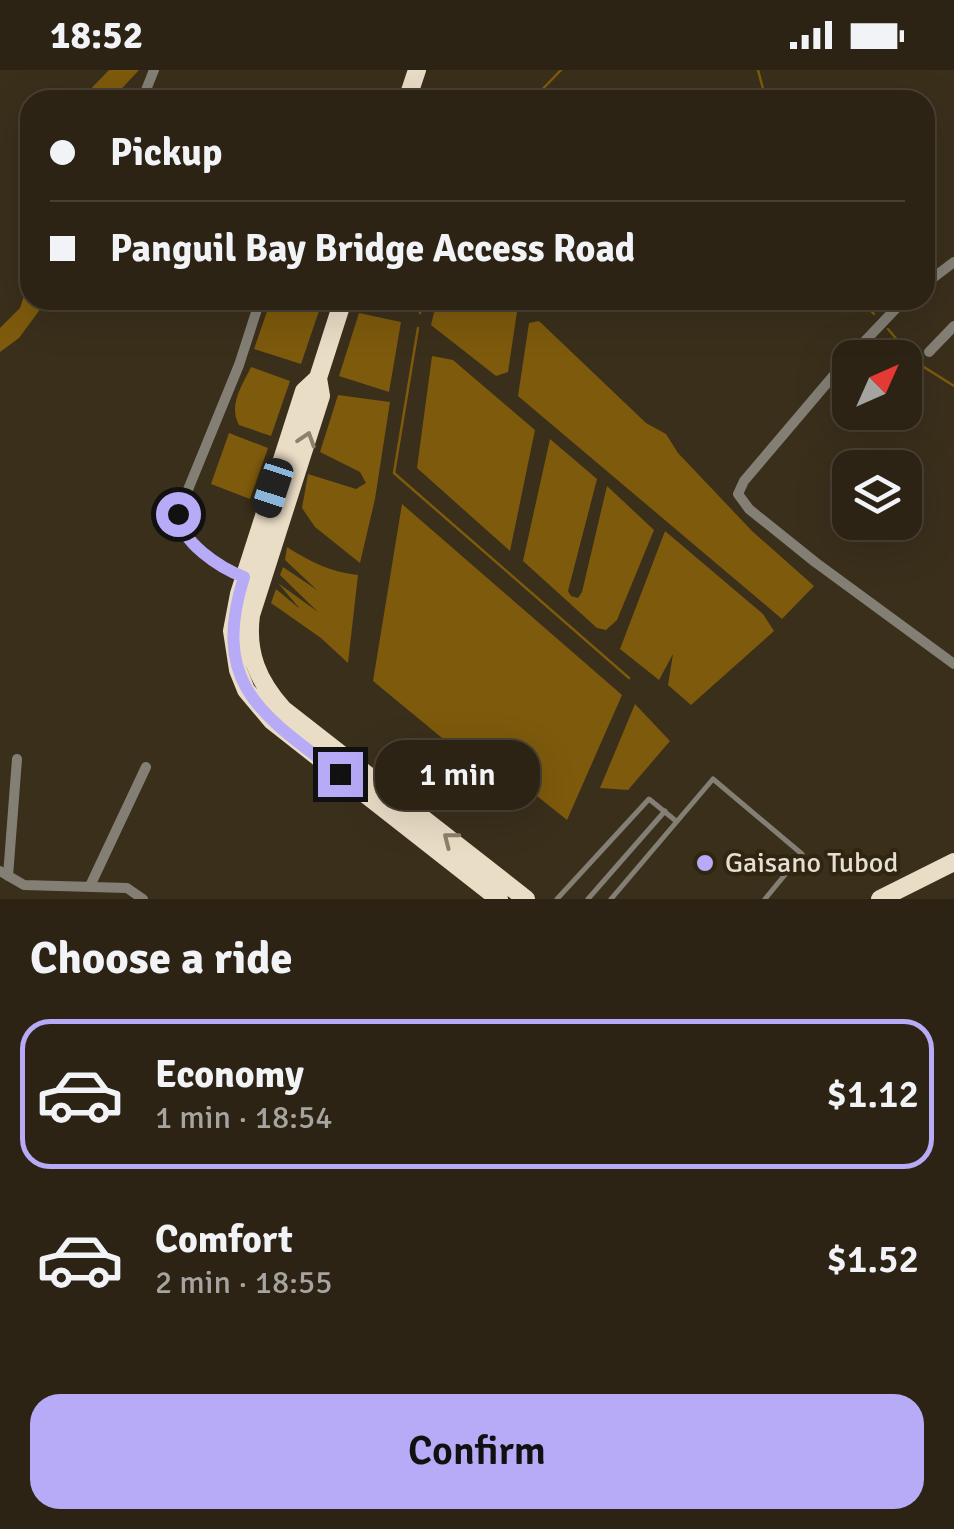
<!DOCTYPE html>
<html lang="en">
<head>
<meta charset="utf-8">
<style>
	:root { --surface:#2c2314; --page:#382f22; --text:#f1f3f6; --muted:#a6a4a0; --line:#484034; --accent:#b7abf7 }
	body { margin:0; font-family:Signika,sans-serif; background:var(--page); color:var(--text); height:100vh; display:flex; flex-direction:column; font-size:38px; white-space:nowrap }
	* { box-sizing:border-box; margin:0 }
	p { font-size:32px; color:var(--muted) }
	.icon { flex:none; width:55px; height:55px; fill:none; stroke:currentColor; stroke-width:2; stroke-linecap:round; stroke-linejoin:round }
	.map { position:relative; height:829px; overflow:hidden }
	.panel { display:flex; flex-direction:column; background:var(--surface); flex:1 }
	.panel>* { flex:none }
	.banner { position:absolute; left:20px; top:20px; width:915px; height:220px; border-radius:30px; box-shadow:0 10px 40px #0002,0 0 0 2px var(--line); display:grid; align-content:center; height:220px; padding:0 30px; background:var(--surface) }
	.needle { width:65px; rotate:45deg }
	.fabs { position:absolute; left:832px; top:270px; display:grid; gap:20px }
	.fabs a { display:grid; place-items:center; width:90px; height:90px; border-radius:20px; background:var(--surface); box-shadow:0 10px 40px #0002,0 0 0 2px var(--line); font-size:50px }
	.end { position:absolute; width:45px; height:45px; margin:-22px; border:12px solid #b7abf7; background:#111; box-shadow:0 0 0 5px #111 }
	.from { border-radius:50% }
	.bubble { position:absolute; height:70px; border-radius:30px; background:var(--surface); box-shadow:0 10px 40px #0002,0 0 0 2px var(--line); font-size:32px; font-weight:600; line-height:70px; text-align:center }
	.car { position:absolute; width:30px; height:60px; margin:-30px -15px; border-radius:12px; box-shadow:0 0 8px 2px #0007; background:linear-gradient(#222 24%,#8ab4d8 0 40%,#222 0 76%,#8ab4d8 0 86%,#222 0) }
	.banner b { display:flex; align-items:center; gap:35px; height:95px; font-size:38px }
	.banner b+b { border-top:2px solid var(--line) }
	.banner i { width:25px; height:25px; background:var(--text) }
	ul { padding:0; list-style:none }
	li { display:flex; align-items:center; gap:30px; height:150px; margin:0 20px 15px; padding:0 10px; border:5px solid transparent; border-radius:30px }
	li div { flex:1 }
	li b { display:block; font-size:38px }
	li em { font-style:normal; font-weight:600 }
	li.on { border-color:var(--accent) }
	li>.icon { width:90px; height:90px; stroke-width:1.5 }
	h2 { padding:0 30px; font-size:45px; line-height:120px }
	.cta { display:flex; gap:20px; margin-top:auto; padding:20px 30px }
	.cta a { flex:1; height:115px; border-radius:30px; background:var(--accent); color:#111; font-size:40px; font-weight:600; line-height:115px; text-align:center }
	.status { display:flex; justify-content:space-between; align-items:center; height:70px; padding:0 50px; background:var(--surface); direction:ltr }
	.status svg { height:28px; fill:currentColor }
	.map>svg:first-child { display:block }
</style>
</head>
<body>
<div class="status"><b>18:52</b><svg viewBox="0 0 49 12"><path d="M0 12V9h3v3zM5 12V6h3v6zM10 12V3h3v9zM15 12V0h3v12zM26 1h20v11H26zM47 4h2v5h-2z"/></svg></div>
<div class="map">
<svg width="954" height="829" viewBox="0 0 954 829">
	<rect width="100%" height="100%" fill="#3a2f1b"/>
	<path fill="#7d5a0c" d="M 109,0 L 139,0 L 111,30 L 80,30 Z
		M 30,207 L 30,230 L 47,230 L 19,268 L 0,282 L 0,258 L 20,238 Z
		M 271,230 L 298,230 L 321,235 L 301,294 L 254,279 Z
		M 437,230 L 513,230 L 518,235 L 508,302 L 496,306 L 431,255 Z
		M 359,243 L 401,252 L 389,322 L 339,306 Z
		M 539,251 L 646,353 L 666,364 L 678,383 L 752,461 L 814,516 L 782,549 L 518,326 L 529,253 Z
		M 432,286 L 453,290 L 535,360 L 510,481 L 417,398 Z
		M 251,297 L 290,311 L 271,366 L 239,355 C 228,335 242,316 251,297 Z
		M 338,325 L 390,332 L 375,429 L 360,493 L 315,457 L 302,438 L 308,404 L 356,419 L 366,413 L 360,402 L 320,382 Z
		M 229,363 L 268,378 L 250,429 L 211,414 Z
		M 550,369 L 597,409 L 568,521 L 571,526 L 578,528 L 582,522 L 607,416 L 654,460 L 617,550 L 606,560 L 597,558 L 523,491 Z
		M 402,434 L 622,625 L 567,750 L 527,718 L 516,729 L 373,611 Z
		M 665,461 L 763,544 L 774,561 L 691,635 L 668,615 L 673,584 L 659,610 L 620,579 Z
		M 287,477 C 311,492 330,502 358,505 L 348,593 L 321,568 L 271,533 L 276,519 L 300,539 L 278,513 L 318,542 L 280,505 L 283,497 L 317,520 L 285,490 Z
		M 635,634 L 670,671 L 628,720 L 600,718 Z"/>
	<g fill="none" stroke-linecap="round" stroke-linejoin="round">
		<path stroke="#7d5a0c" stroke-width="2.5" d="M 758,0 L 766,30
			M 532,30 L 561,0
			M 861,230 L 874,244
			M 420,243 L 423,230
			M 418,258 L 394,403 L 629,608
			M 888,259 L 916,292 L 954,316"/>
		<path stroke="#847f75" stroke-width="5" d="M 557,829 L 649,729 L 676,751
			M 588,829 L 665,741
			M 611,829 L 713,709 L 802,784 L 765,829"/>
		<path stroke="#847f75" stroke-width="10" d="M 142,30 L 154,0
			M 925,214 L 954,192
			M 904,230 L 845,292 L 744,411 L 738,424 L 749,439 L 815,492 L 954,594
			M 929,282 L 954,256
			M 244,507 C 220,498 180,472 178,444 L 239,295 L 260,230
			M 0,801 L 24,815 L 127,818 L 143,829
			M 8,806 L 17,689
			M 90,816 L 146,697"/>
		<path stroke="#eaddc6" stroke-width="18" d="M 407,30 L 417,0
			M 343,230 L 318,308 L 304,321 L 239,524 L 232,561 L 238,600 L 246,620 L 272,651 L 499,829
			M 318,308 L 321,326 L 251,545 C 246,583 258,611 283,639 L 526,829
			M 880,829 L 954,792"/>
	</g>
	<defs><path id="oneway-chevron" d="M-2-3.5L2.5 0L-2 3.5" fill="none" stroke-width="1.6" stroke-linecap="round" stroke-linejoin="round" transform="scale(2.5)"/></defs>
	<g stroke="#8c816c">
		<use href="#oneway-chevron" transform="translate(307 369) rotate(-72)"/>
		<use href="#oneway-chevron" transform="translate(450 769) rotate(-142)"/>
	</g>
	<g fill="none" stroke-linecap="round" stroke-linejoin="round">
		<path stroke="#b7abf7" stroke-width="12" d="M 178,444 C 180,472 220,498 244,507 C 210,615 262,645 340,704"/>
	</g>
	<circle fill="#b7abf7" stroke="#2f2511" stroke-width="4" cx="705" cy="793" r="10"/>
	<g text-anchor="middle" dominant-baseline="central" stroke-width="8" stroke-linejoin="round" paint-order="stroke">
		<g font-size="28" fill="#e5ded2" stroke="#2f2511" text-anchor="start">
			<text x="725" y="793">Gaisano Tubod</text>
		</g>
	</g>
</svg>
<div class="fabs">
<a><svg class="needle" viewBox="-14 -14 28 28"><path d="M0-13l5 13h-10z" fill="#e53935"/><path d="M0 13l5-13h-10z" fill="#a6a4a0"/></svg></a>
<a><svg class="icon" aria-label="layers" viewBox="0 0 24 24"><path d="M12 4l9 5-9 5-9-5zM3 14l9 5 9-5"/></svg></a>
</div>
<i class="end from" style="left:178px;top:444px"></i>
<i class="end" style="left:340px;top:704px"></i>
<div class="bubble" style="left:375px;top:670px;width:165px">1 min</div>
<i class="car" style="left:273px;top:418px;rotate:198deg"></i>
<div class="banner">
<b><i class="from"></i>Pickup</b>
<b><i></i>Panguil Bay Bridge Access Road</b>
</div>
</div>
<section class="panel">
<h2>Choose a ride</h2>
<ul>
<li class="on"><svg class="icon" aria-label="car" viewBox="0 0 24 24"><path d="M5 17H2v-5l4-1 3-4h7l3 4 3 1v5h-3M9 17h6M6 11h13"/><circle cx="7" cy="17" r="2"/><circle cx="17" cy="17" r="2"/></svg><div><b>Economy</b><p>1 min · 18:54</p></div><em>$1.12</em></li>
<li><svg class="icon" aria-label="car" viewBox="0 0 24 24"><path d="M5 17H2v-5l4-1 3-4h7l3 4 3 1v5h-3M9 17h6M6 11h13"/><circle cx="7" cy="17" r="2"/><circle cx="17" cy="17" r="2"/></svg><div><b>Comfort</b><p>2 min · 18:55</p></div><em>$1.52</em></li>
</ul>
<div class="cta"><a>Confirm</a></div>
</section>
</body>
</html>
